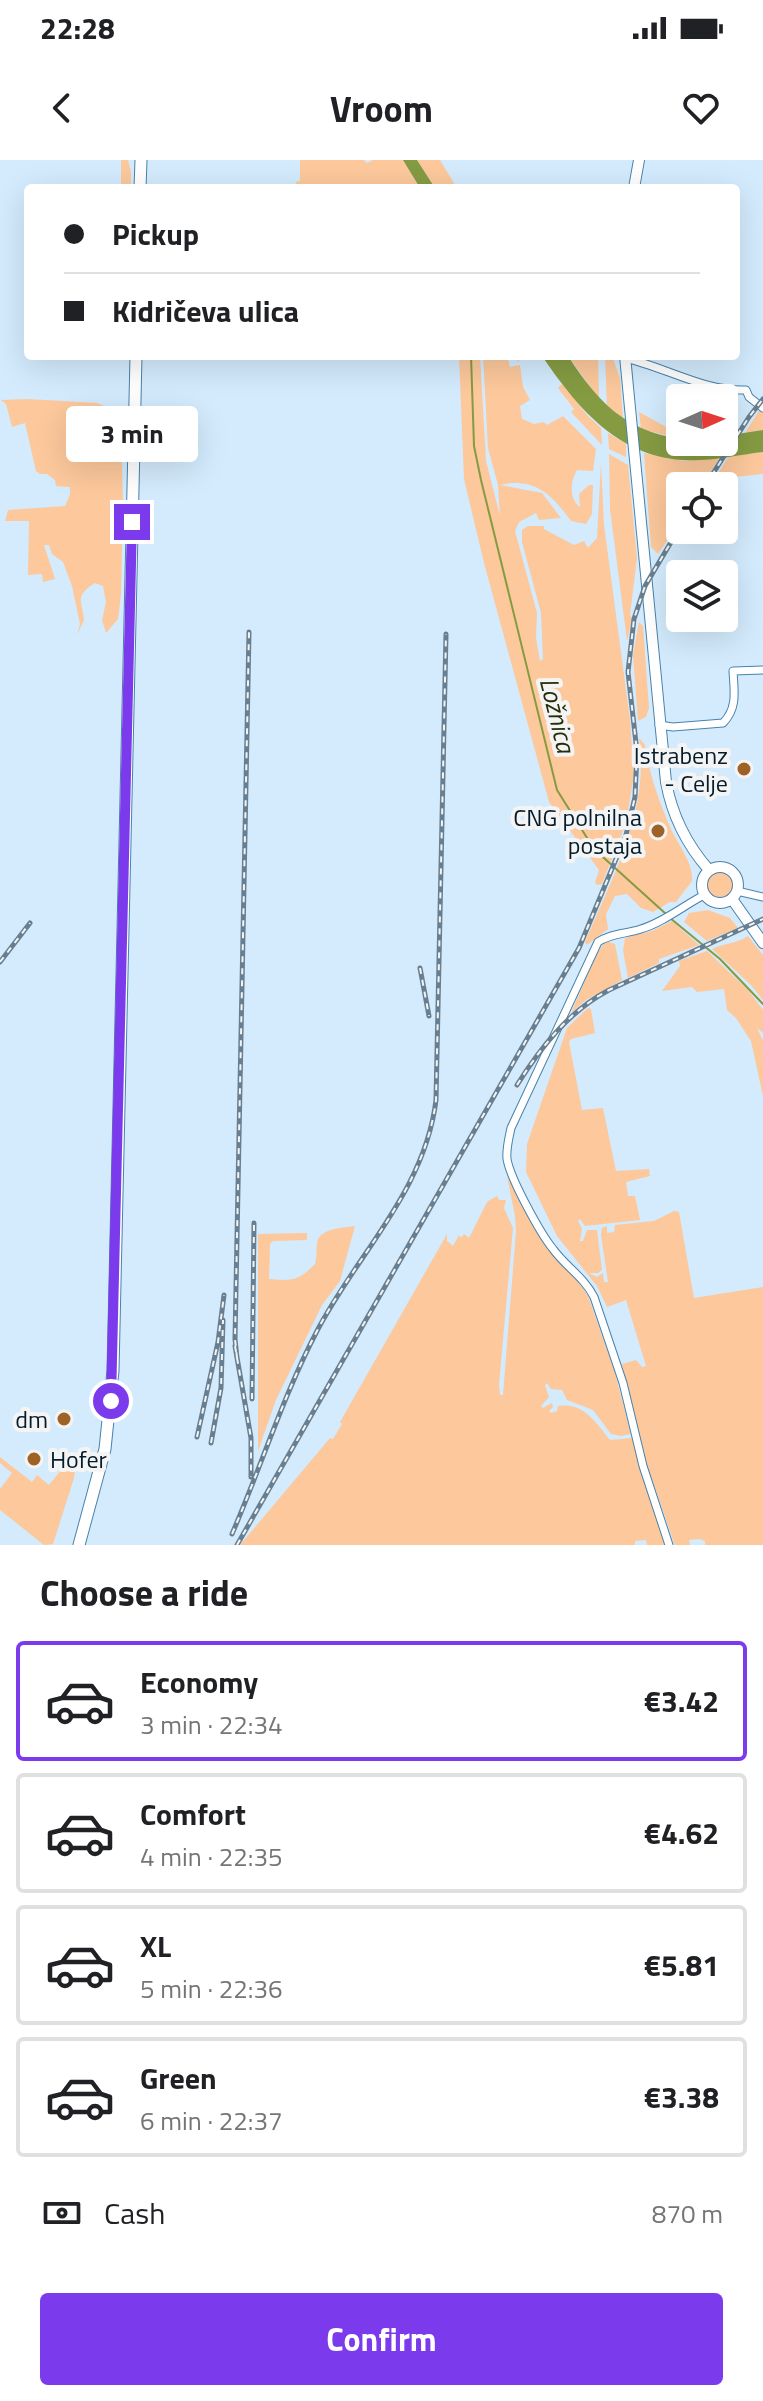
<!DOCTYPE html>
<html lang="en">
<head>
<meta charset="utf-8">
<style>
	:root { --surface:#fff; --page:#f6f6f6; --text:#202124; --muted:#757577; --line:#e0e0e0; --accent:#7c3aed }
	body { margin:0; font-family:"Titillium Web",sans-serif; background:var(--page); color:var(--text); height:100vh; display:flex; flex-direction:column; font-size:30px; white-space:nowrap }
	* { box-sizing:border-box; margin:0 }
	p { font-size:26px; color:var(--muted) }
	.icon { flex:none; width:44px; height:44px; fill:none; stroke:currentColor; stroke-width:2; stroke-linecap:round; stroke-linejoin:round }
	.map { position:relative; height:1385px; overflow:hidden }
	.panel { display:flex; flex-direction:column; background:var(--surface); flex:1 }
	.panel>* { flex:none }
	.top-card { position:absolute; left:24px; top:24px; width:716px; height:176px; border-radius:8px; box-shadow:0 8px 32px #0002; display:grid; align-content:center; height:176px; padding:0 40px; background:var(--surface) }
	.needle { width:52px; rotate:87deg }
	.tools { position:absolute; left:666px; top:224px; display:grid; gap:16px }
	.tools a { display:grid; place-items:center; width:72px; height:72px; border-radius:8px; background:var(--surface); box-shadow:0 8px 32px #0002; font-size:40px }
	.end { position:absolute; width:36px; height:36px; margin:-18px; border:10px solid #7c3aed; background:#fff; box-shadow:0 0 0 4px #fff }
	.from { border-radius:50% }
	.bubble { position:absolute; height:56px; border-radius:8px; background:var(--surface); box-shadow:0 8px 32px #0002; font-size:26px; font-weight:700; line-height:56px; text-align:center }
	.top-card b { display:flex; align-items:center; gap:28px; height:76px; font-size:30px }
	.top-card b+b { border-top:2px solid var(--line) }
	.top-card i { width:20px; height:20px; background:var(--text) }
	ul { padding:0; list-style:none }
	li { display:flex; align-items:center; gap:24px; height:120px; margin:0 16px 12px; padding:0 24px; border:4px solid var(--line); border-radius:8px }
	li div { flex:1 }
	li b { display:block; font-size:30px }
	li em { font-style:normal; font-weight:700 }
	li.selected { border-color:var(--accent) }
	li>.icon { width:72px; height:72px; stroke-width:1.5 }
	h2 { padding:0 40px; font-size:36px; line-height:96px }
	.pay { display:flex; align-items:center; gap:20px; height:88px; padding:0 40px; font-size:30px }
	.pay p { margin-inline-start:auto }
	.button { display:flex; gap:16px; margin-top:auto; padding:16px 40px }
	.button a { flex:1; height:92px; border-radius:8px; background:var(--accent); color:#fff; font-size:32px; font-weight:700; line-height:92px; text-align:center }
	.status { display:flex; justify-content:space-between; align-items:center; height:56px; padding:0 40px; background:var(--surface); direction:ltr }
	.status svg { height:22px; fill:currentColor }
	header { display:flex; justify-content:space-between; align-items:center; height:104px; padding:0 40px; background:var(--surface); font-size:36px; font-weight:700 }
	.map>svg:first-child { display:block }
</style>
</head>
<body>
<div class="status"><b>22:28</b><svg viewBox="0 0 49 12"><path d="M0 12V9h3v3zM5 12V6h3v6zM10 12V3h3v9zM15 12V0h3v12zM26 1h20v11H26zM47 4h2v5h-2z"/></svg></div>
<header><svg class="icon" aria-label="back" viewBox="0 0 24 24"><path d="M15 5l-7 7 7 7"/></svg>Vroom<svg class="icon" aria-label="heart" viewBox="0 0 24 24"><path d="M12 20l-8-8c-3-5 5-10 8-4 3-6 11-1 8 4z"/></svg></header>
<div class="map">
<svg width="763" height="1385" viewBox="0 0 763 1385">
	<rect width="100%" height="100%" fill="#d3ebfd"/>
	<path fill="#fcc89c" d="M 121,0 L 128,0 L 131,12 L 131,28 L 121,28 Z
		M 300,0 L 364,0 L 367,3 L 373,0 L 403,0 L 420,28 L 295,28 L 296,22 L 300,21 Z
		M 417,0 L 440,0 L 457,28 L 435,28 Z
		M 459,196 L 480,196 L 486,301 L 500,356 L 498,325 L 488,288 L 483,196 L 518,196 L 519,202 L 514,197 L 508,199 L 510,207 L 520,205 L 523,227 L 530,240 L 520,246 L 522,259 L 534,264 L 544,262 L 547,265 L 563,256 L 596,289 L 593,311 L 577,310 C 570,321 569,339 580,347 L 579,334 L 589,325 L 593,325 L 592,354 L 586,364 L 571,361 C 552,335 535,317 500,325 L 542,333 L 561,358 L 539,360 L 536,353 L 519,362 L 515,371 L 537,453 L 536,478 L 540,501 L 543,499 L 541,453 L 522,382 L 522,370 L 528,366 L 544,366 L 544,369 L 574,385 L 584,381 L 588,388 L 597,378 L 601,303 L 604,365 L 630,560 L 634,615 L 626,663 L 602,724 L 597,725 L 595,722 L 599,710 L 549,642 L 484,403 L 464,319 Z
		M 568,196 L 598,196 L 599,239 Z
		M 605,196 L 612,196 L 620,218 L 623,259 L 607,246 Z
		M 562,224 L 588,256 L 601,268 L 602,285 L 571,252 L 574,249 L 558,228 Z
		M 28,239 L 97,243 L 117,251 L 121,268 L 123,343 L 121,434 L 118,459 L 106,473 L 102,460 L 106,442 L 103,426 L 95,423 C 74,436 82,441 84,460 L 77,475 L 80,464 L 72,426 L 63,402 L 52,394 L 49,385 L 44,385 L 55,419 L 43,422 L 42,414 L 28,415 L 29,361 L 5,361 L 8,350 L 65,346 L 70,334 L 70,327 L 56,326 L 55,320 L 47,314 L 40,314 L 36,311 L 25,263 L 12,267 L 6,244 L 1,240 Z
		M 760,249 L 763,251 L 763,270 L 745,273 Z
		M 639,252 L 670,269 L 680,271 L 680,279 L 641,269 Z
		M 608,273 L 626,284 L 626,297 L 609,289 Z
		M 763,292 L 763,314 L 725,318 L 720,326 L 710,326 L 729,296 Z
		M 644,293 L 685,301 L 720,297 L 702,326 L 680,326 L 680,362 L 658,394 L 651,387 Z
		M 609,294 L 628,305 L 637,398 L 630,455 L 632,459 L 627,481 L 610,349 Z
		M 639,462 L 643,466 L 649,548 L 646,557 L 638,561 L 633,495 Z
		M 639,578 L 645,585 C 649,613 659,642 671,669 C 679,687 693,701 692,721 L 676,742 L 670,742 L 653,752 L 641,748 L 627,734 L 615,736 L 606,754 L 608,769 L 587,785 L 585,782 C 612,718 650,650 639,578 Z
		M706 725a14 14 0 1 1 28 0a14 14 0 1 1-28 0Z
		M 708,750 L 730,758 L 738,768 L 707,781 L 684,762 L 689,753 Z
		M 672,761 L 699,785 L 659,799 L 659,803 L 628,818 L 623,790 L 625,778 L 652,771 Z
		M 748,776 L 763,795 L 763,840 L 751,825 L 712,789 C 724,783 737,784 748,776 Z
		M 606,781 L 615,784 L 622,820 L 586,840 L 571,853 L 597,793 Z
		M 707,791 L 748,830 L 763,850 L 763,873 L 757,868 L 763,881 L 763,936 L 751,881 L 736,858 L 727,850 L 724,829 L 697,832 L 692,827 L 662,831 L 680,806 L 679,801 Z
		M 588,848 L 591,849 L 595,873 L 571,879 L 569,882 L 582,950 L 603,948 L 616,1011 L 649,1009 L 650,1016 L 626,1022 L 628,1036 L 635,1036 L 640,1060 L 585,1066 L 580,1059 L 578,1061 L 582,1069 L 580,1081 L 583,1081 L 587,1070 L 597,1070 L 602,1110 L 598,1113 L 589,1113 L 597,1117 L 603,1113 L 604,1122 L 608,1122 L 601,1075 L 602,1068 L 607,1066 L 607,1073 L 614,1072 L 615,1065 L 654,1061 L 674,1051 L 679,1052 L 694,1138 L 763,1127 L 763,1385 L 705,1385 L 705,1381 L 699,1379 L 689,1380 L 690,1385 L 675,1385 L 674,1383 L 641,1287 L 622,1204 L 636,1200 L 642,1207 L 646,1206 L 626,1140 L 607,1147 L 597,1126 L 557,1076 L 526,1012 L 527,984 L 567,868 Z
		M 507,1016 L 551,1092 L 579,1122 L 588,1136 L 614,1210 L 631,1274 L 621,1276 L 611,1274 L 593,1250 L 567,1240 L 562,1230 L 551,1229 L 547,1223 L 545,1225 L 549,1237 L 541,1246 L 543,1248 L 552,1243 L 553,1247 L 549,1251 L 551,1253 L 557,1251 L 558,1246 C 584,1242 596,1263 610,1280 L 632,1278 L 666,1385 L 647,1385 L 646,1380 L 635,1381 L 635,1385 L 240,1385 L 330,1278 L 333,1279 L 342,1264 L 340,1262 L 447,1074 L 447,1081 L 453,1086 L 459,1075 L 461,1078 L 464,1074 L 469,1078 L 487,1042 L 497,1036 L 499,1040 L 506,1040 L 504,1048 L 513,1068 L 499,1225 L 500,1235 L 503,1235 L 516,1071 L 515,1056 Z
		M 355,1066 L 340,1121 L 322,1145 L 276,1240 L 258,1291 L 258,1074 L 307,1073 L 307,1080 L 273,1081 L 270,1084 L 269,1119 C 293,1121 298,1121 315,1104 C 317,1097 316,1092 317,1084 C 318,1068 343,1068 355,1066 Z
		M 0,1297 L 32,1322 L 37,1315 L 49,1325 L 70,1299 L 75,1310 L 74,1318 L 53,1384 L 44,1385 L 0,1350 L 0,1329 L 12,1313 L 0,1303 Z"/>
	<path fill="#859b42" d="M 403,0 L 417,0 L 435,28 L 420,28 Z
		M 542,196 L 568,196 C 598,242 624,270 680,279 L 680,282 L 724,282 L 724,276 L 763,270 L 763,292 C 737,295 708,302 682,300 C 616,295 577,247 542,196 Z"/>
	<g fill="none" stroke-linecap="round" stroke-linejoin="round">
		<path stroke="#859b42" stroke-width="2" d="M 471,196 L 474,286 L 481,320 L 557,630 L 594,689 L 666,754
			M 670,758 L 720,799 L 763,844"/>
		<defs>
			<path id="street" d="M 625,198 C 665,207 705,232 746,230 L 749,237 L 763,248
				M 659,565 L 673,567 L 723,563 C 738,548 734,530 733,511 L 763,510
				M 737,731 L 763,737
				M 669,1385 L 643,1306 L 623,1223 L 594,1137 C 584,1117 566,1107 553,1089 C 540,1073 510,1018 507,999 C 506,988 509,978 511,968 L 598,782 C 611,773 627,774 641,769 C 664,762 683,746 704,735"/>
			<path id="secondary" d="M 634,28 L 639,0
				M 625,196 L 666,622 C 672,655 687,685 709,710
				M702 725a18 18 0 1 1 36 0a18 18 0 1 1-36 0Z
				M 732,739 L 763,783"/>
			<path id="primary" d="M 140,28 L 141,0
				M 79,1385 L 105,1289 L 113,1211 L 136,196"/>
		</defs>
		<use href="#street" stroke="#4982aa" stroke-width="9"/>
		<use href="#secondary" stroke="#4982aa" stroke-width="12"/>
		<use href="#primary" stroke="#4982aa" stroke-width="13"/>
		<use href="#street" stroke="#fff" stroke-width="7"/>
		<use href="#secondary" stroke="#fff" stroke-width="10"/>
		<use href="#primary" stroke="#fff" stroke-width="11"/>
		<defs>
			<path id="rail" d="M 705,326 L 749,257 L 763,239
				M 0,802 L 30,763
				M 420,808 L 429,856
				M 517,925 C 541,887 569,851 609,830 L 763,759
				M 235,1186 L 251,1278 L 251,1317
				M 237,1198 L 235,1179 L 249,472
				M 252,1239 L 254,1063
				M 197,1277 L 218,1182 L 224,1135
				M 211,1283 L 221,1228 L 223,1160
				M 232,1374 C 261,1307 283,1236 317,1171 C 357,1094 425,1031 436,940 L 446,474
				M 237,1385 L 579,788 L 626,675 L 635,637 L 637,592 L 628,512 L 634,459 L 645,426 L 680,367"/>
		</defs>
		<use href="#rail" stroke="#677f90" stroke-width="5"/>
		<use href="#rail" stroke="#f4f4f4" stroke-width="2" stroke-dasharray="6" stroke-linecap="butt"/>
	</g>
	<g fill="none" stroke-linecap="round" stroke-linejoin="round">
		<path stroke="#7c3aed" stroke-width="10" d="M 111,1241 L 132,362"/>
	</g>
	<g fill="#9f6226" stroke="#f4f4f4" stroke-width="3">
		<circle cx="744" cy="609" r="8"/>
		<circle cx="658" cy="671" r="8"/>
		<circle cx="64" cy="1259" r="8"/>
		<circle cx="34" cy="1299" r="8"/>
	</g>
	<g text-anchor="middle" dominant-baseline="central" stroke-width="8" stroke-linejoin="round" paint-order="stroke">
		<g font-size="24" fill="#041c2c" stroke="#f4f4f4" text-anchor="end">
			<text x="728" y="595">Istrabenz<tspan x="728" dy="28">- Celje</tspan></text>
			<text x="642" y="657">CNG polnilna<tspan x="642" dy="28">postaja</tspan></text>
			<text x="48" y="1259">dm</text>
			<text x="50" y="1299" text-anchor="start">Hofer</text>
		</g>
		<g font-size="26" font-style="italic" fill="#252e08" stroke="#f4f4f4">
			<text transform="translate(558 555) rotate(76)">Ložnica</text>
		</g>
	</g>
</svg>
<div class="tools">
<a><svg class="needle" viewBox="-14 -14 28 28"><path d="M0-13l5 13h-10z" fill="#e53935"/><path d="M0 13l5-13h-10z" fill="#757577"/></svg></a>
<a><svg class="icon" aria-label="locate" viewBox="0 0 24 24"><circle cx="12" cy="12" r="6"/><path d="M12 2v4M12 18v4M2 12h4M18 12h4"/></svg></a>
<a><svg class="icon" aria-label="layers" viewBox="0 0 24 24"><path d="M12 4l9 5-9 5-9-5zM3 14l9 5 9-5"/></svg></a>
</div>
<i class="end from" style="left:111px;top:1241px"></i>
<i class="end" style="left:132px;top:362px"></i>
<div class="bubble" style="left:66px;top:246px;width:132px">3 min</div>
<div class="top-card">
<b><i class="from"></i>Pickup</b>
<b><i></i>Kidričeva ulica</b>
</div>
</div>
<section class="panel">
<h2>Choose a ride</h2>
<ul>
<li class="selected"><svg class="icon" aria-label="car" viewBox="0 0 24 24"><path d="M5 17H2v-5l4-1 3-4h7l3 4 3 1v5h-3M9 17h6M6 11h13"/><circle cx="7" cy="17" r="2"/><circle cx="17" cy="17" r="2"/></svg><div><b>Economy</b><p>3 min · 22:34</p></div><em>€3.42</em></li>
<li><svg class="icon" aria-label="car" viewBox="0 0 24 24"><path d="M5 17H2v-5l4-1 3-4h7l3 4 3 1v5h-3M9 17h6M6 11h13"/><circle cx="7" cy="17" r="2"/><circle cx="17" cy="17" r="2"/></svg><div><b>Comfort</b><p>4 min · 22:35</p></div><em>€4.62</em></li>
<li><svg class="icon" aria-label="car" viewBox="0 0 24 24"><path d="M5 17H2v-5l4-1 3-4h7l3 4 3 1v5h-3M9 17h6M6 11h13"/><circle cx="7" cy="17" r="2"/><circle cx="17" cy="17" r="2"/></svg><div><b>XL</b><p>5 min · 22:36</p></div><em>€5.81</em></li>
<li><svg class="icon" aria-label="car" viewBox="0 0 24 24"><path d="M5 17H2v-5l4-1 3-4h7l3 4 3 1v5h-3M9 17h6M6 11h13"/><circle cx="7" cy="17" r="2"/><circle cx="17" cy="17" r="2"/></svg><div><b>Green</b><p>6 min · 22:37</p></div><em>€3.38</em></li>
</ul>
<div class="pay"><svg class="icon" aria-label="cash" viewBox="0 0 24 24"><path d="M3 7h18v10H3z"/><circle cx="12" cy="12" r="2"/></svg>Cash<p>870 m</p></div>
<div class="button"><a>Confirm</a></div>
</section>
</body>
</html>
